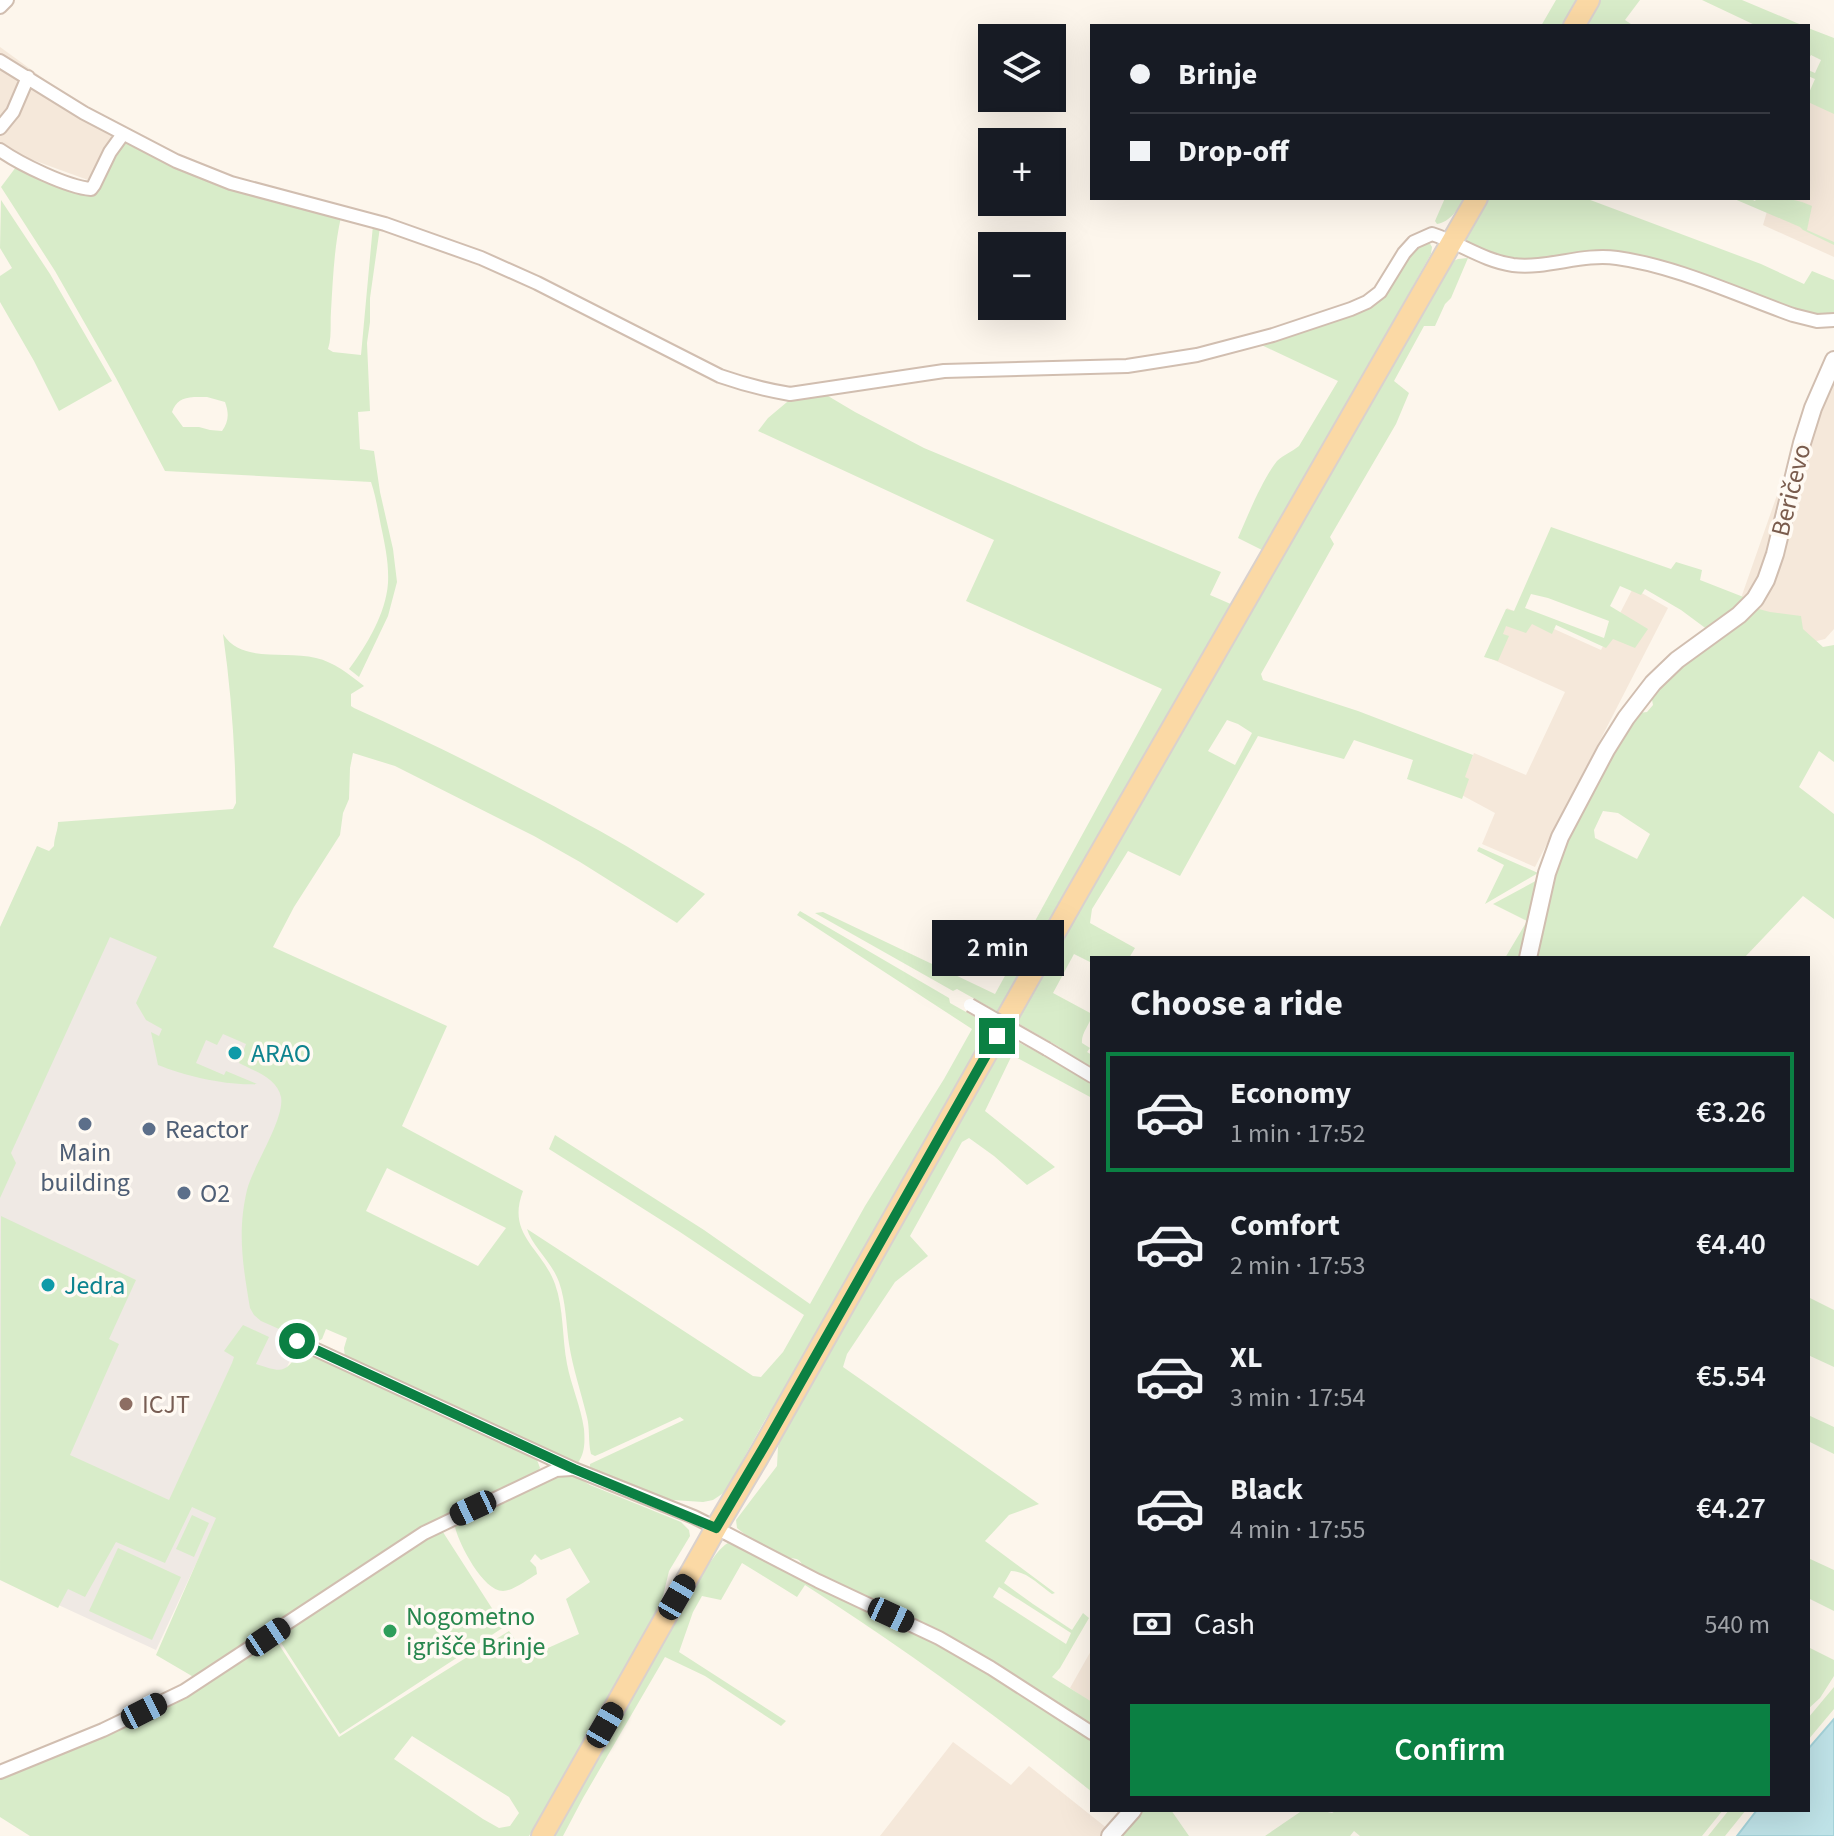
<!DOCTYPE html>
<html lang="en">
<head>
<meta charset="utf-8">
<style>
	:root { --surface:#171b24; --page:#242831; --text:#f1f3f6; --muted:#9ea1a6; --line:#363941; --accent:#0b8043 }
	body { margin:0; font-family:"Source Sans 3",sans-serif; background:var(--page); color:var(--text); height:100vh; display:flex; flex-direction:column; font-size:30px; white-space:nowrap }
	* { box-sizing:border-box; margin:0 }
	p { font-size:26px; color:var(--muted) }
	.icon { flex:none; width:44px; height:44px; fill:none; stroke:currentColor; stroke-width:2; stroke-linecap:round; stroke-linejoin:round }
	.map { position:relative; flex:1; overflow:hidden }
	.drawer { position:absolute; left:1090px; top:956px; width:720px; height:856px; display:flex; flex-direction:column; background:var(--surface); border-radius:0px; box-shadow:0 8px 32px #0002 }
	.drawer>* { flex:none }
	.banner { position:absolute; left:1090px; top:24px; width:720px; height:176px; border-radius:0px; box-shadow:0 8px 32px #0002; display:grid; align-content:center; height:176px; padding:0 40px; background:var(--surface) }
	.controls { position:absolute; left:978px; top:24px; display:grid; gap:16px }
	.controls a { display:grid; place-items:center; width:88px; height:88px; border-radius:0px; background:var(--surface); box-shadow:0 8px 32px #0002; font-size:40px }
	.end { position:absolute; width:36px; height:36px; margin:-18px; border:10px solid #0b8043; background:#fff; box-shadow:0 0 0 4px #fff }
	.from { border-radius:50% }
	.bubble { position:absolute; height:56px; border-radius:0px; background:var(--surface); box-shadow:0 8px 32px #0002; font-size:26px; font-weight:600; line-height:56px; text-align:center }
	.car { position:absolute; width:24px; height:48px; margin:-24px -12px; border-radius:10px; box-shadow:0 0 6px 2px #0007; background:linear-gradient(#222 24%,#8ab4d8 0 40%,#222 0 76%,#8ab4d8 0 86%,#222 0) }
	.banner b { display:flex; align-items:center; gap:28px; height:76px; font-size:30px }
	.banner b+b { border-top:2px solid var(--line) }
	.banner i { width:20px; height:20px; background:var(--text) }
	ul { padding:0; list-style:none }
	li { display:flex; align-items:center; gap:24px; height:120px; margin:0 16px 12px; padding:0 24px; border:4px solid transparent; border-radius:0px }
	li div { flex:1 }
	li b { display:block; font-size:30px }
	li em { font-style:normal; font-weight:600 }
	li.active { border-color:var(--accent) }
	li>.icon { width:72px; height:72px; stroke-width:1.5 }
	h2 { padding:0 40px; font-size:36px; line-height:96px }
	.pay { display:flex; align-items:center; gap:20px; height:88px; padding:0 40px; font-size:30px }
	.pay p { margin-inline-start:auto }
	.cta { display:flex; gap:16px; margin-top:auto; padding:16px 40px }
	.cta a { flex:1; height:92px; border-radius:0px; background:var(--accent); color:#fff; font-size:32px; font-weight:600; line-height:92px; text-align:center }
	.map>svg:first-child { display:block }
</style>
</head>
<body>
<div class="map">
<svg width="1834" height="1836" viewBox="0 0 1834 1836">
	<rect width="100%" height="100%" fill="#fdf6ec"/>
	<path fill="#f5e8da" d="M 0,47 L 113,129 L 99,184 L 0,148 Z
		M 1834,86 L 1834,257 L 1763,225 L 1771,198 L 1808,198 L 1808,107 L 1812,99 Z
		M 1834,354 L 1834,629 L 1825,639 L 1749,657 L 1741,598 L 1776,498 Z
		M 1633,588 L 1668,608 L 1535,867 L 1482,844 L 1495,813 L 1458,793 L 1474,753 L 1526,775 L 1565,692 L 1485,656 L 1507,608 L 1601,650 Z
		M 1092,1649 L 1092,1703 L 1070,1688 Z
		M 953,1742 L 1011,1785 L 1029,1766 L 1108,1829 L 1101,1836 L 880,1836 Z"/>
	<path fill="#efe9e4" d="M 37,847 L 443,1030 L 156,1650 L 0,1578 L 0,928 Z"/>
	<path fill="#d8ecc9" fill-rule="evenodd" d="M 1556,0 L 1579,0 L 1563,26 L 1541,26 Z
		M 1598,0 L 1640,0 L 1625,20 L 1634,26 L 1583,26 Z
		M 1702,0 L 1742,0 L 1804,26 L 1757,26 Z
		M 1808,28 L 1834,38 L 1834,114 L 1808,102 L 1808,95 L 1815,79 L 1808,76 L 1808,70 L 1815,73 L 1821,60 L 1811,55 L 1808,60 Z
		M 126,141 L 214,181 L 256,196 L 341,217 C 334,248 333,279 331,311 C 330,324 332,337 328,349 L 333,352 L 361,355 L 373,225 L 380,227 L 370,298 L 370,322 L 367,343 L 370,411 L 358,412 L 360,449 L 374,451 L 380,492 L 393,549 L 397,582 L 388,616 L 359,677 L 349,669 C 367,645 386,613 388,583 C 389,563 385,545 381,526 C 378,511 376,497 371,482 L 165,471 L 116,378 L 55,271 L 1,187 L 16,167 L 90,195 L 121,144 ZM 194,397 L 207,397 L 225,402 C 229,413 229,421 222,431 L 210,430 L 199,427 L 183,427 L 172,412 C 176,401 182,398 194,397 Z
		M 1445,198 L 1465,198 C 1458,209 1450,222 1437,224 L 1435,221 Z
		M 1485,198 L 1585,198 L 1761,264 L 1804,284 L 1812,271 L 1834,280 L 1834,314 L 1811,316 L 1646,259 L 1526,261 L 1492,254 L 1468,243 L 1465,235 Z
		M 1732,198 L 1749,198 L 1755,201 L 1757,198 C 1777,198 1794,197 1812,206 L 1807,230 L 1834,242 L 1834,245 L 1803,230 L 1800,227 Z
		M 1,200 L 50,274 L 112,381 L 59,411 L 34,361 L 0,302 L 0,276 L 12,268 L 0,248 Z
		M 1429,242 L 1432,247 L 1431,254 L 1264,551 L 1238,538 C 1248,515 1262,480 1277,461 C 1283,455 1292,452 1299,446 L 1338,381 L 1257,343 L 1363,308 L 1412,250 L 1423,243 Z
		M 1468,258 L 1451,298 L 1445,304 L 1435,326 L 1424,326 L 1394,381 L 1409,393 L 1396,424 L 1330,537 L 1334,544 L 1261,674 L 1263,680 L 1358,711 L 1473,755 L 1465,777 L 1469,779 L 1462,799 L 1407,779 L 1413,760 L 1354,740 L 1344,759 L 1258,736 L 1180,876 L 1128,851 L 1092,909 L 1090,923 L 1135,948 L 1129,958 L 1092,958 L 1092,963 L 1074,954 L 1053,993 L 1092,1014 C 1091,1024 1081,1032 1082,1043 L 1090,1048 L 1087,1052 L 1092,1055 L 1092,1072 L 1062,1054 L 1061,1048 L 1016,1022 L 1128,822 L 1451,262 L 1458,259 ZM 1227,720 L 1238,724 L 1252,733 L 1235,765 L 1208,751 Z
		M 823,393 L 855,412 L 924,448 L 1221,572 L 1210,595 L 1233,605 L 998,1012 L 957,989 L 953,991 L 815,913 L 823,912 L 995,994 L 1162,689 L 966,601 L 994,540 L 758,431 L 768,418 L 793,397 Z
		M 1551,527 L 1671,569 L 1676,562 L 1702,570 L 1700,580 L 1746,598 L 1708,630 L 1681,610 L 1645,589 L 1641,595 L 1620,586 L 1610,606 L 1648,629 L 1635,648 L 1613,639 L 1606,648 L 1556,625 L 1552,634 L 1532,624 L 1526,633 L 1506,626 L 1503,634 L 1509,636 L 1498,661 L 1484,657 L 1506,609 L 1514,611 ZM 1531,594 L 1548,598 L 1609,621 L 1604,638 L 1525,608 Z
		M 1755,608 L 1770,612 L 1801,616 L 1803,629 L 1823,647 L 1834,645 L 1834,762 L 1819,751 L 1799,787 L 1834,814 L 1834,919 L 1803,896 L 1744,958 L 1533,958 C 1543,918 1549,875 1566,837 C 1586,794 1613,754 1638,713 L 1647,712 L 1653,705 L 1651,694 L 1674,669 ZM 1603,811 L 1618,813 L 1650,834 L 1637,859 L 1595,838 L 1594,830 Z
		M 223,634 C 242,664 285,650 316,658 C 334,662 349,674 364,686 L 351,694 L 351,706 L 354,708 C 438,746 520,787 600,831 C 636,851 670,873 705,894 L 677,923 L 580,862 L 534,836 L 395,766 L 353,753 L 350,768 L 349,799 L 343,813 L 340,835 L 294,907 L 273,947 L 447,1026 L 402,1126 L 523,1191 C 506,1235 542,1248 555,1284 C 564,1309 562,1338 567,1364 C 571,1385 581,1407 584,1429 C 585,1442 585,1454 577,1464 L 345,1358 L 344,1348 L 347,1338 L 326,1329 L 322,1339 L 313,1344 L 261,1321 L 254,1315 L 250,1308 C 243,1266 237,1233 247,1190 C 253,1166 285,1119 281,1097 C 277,1078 254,1071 239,1063 L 246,1044 L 223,1034 L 217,1045 L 206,1040 L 196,1063 L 224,1075 L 226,1071 L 257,1084 C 228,1086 185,1076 158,1065 L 151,1032 L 159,1036 L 162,1029 L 146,1020 L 136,1003 L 157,957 L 110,937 L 11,1153 L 16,1163 L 0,1198 L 0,927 L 37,846 L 49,851 L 54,846 C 54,837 58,831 58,822 L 233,809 L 236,803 C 235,746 231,690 223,634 ZM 387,1168 L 506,1228 L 478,1266 L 366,1211 Z
		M 1479,847 L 1538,873 L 1485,904 L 1504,865 L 1477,851 Z
		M 1541,878 L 1523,958 L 1505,958 L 1527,921 L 1493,904 Z
		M 800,911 L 949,998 L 950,1003 L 991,1026 L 794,1376 L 765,1420 L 725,1492 L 713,1500 L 703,1502 L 673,1500 L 654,1495 L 590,1470 L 590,1464 L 684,1420 L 680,1417 L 602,1453 L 595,1456 L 591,1454 C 588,1442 590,1429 587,1417 C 581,1392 573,1369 569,1344 C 566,1323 566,1302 559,1282 C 552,1262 532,1246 527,1229 L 753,1376 L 761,1377 L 783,1352 L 804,1315 L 680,1232 L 549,1149 L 555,1135 L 704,1230 L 810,1304 L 865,1206 L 944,1079 L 972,1029 L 797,915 Z
		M 1007,1036 C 1035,1052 1064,1065 1092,1080 L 1092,1098 L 1012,1055 L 985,1111 L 1055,1167 L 1027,1185 L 994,1156 L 969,1138 L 962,1142 L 910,1236 L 928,1256 L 895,1282 L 847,1354 L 843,1367 L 1039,1504 L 1009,1515 L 985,1541 L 1055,1593 L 1052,1594 C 1040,1586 1027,1571 1011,1571 L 1004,1583 L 1033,1604 L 1072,1630 L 1083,1613 L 1089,1618 L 1060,1668 L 1052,1677 L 1092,1702 L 1092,1727 L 804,1568 C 798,1554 794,1561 782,1557 C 766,1552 751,1539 737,1528 L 736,1520 L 777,1466 L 778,1447 L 783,1432 ZM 999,1587 L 1071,1633 L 1066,1644 L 993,1597 Z
		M 1,1216 L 136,1280 L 109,1339 L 119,1344 L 70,1455 L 169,1500 L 232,1363 L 234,1357 L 224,1351 L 243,1325 L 269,1337 L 256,1364 C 283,1373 286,1374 301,1348 L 536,1457 L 540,1468 L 536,1475 L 447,1516 L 197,1679 L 156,1655 L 216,1518 L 192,1507 L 165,1563 L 116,1542 L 85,1597 L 68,1589 L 58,1608 L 0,1580 Z
		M 1808,1297 L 1834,1310 L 1834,1367 L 1808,1355 Z
		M 1808,1415 L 1834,1427 L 1834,1454 L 1808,1441 Z
		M 568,1476 L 575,1476 L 590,1485 L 681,1522 L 689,1530 L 690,1536 L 669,1571 L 663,1596 L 646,1634 L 586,1742 L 529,1836 L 30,1836 L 0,1817 L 0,1775 L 81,1742 L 274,1637 L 339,1737 L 509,1631 L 528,1657 L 579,1634 L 566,1599 L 590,1582 L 570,1548 L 541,1560 L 535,1554 L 530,1561 L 536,1567 L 537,1574 C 528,1579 513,1591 503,1591 C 483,1591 459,1544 455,1527 L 459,1519 L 546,1480 ZM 412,1736 L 509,1797 L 519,1813 L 510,1826 L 499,1828 L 483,1819 L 394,1759 Z
		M 192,1515 L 209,1523 L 194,1557 L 176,1549 Z
		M 441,1529 L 504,1627 L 340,1734 L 276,1635 Z
		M 728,1543 L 936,1642 L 995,1676 L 1092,1739 L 1092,1792 C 1000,1718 905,1649 805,1585 L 797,1597 L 742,1563 L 721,1600 L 702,1596 L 693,1612 L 679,1652 L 786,1721 L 781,1726 L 705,1676 L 665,1657 L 583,1798 L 563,1836 L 551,1836 C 594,1759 637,1683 683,1608 C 693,1592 713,1551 728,1543 Z
		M 118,1548 L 181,1577 L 152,1640 L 89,1611 Z
		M 1808,1558 L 1834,1570 L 1834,1611 L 1808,1598 Z
		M 1808,1647 L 1834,1660 L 1834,1676 L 1820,1698 L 1808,1709 Z
		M 1834,1687 L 1834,1709 L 1808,1740 L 1808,1718 Z
		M 1142,1810 L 1171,1810 L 1189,1836 L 1117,1836 Z
		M 1303,1810 L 1319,1810 L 1332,1813 L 1337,1810 L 1723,1810 L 1702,1836 L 1360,1836 L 1354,1831 L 1350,1836 L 1265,1836 Z
		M 1729,1810 L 1746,1810 L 1725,1836 L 1708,1836 Z"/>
	<path fill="#bfe3e8" stroke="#a5d3da" stroke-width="2" d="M 1834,1719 L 1834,1836 L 1737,1836 L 1757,1810 L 1808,1810 L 1808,1749 Z"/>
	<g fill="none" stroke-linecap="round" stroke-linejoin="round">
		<defs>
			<path id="minor" d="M 0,7 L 7,0
				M 0,61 L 84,113 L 176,161 L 231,183 L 385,224 L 481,258 L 537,283 L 720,376 C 743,384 766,390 790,394 L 944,371 L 1127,366 L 1197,355 L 1273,335 L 1351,309 L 1367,302 L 1380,292 L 1404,253 L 1414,242 L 1432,234 C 1460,243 1484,261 1513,265 C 1548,269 1582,253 1617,258 C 1676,266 1737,295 1793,315 L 1817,321 L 1834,320
				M 0,128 L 13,112 L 28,77
				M 0,150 C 20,164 67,187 91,189 L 94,185 L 110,152 L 123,134
				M 1047,1049 L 1092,1076
				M 297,1341 L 574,1469 L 694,1517 L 716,1528 L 818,1581 L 939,1638 L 991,1668 L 1092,1733
				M 0,1772 L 103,1730 L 184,1691 L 424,1533 L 556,1470 L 571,1469"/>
			<path id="tertiary" d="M 1528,958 L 1547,873 L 1560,837 L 1606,750 L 1626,718 L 1653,683 L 1677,660 L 1739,615 L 1755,599 L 1766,580 L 1775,554 L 1802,443 L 1813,408 L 1834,360
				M 1110,1836 L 1133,1810"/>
			<path id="primary" d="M 1574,26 L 1589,0
				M 542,1836 L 716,1528 L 757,1459 L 1075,897 L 1477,198"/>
		</defs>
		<use href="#minor" stroke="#d1beb0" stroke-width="16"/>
		<use href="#tertiary" stroke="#d1beb0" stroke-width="20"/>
		<use href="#primary" stroke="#dad1cd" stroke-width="24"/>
		<use href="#minor" stroke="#fff" stroke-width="12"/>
		<use href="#tertiary" stroke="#fff" stroke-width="16"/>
		<use href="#primary" stroke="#fbd9a5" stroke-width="20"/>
		<defs>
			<path id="minor-bridge" d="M 970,1005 L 1047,1049"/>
		</defs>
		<use href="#minor-bridge" stroke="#d1beb0" stroke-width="16" stroke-linecap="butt"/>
		<use href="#minor-bridge" stroke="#fff" stroke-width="12"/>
	</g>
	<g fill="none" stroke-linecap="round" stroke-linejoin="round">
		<path stroke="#0b8043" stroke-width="10" d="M 297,1341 L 574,1469 L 716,1528 L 768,1440 L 997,1036"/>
	</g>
	<g fill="#0f9aa8" stroke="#fffaf3" stroke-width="3">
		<circle cx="235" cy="1053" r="8"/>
		<circle cx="48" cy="1285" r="8"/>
	</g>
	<g fill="#5c6f8a" stroke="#fffaf3" stroke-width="3">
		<circle cx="85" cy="1124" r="8"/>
		<circle cx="149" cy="1129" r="8"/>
		<circle cx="184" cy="1193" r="8"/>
	</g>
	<circle fill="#8d6e63" stroke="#fffaf3" stroke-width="3" cx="126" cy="1404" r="8"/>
	<circle fill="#2e9e5b" stroke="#fffaf3" stroke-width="3" cx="390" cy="1631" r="8"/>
	<g text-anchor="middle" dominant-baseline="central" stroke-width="7" stroke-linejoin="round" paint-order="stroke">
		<g font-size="26" fill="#7a5c4d" stroke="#fffaf3">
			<text transform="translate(1791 490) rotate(-76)">Beričevo</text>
		</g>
		<g font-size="26" fill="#0d838f" stroke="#fffaf3" text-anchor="start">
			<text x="251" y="1053">ARAO</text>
			<text x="64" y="1285">Jedra</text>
		</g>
		<g font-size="26" fill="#4e5e75" stroke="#fffaf3" text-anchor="start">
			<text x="165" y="1129">Reactor</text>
			<text x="85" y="1152" text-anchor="middle">Main<tspan x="85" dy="30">building</tspan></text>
			<text x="200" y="1193">O2</text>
		</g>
		<g font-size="26" fill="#785e54" stroke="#fffaf3" text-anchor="start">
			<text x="142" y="1404">ICJT</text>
		</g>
		<g font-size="26" fill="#27864d" stroke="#fffaf3" text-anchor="start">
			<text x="406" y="1616">Nogometno<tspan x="406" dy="30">igrišče Brinje</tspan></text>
		</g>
	</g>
</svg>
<div class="controls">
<a><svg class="icon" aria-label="layers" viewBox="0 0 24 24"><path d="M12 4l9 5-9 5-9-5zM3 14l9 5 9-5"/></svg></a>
<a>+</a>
<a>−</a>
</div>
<i class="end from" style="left:297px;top:1341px"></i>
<i class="end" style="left:997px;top:1036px"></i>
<div class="bubble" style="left:932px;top:920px;width:132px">2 min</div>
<i class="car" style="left:473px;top:1508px;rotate:245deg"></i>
<i class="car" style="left:677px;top:1597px;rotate:30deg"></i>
<i class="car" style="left:891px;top:1615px;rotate:115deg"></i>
<i class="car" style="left:268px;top:1637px;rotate:56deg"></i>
<i class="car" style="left:144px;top:1711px;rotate:63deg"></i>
<i class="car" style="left:605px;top:1725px;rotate:30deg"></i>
<div class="banner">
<b><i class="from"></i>Brinje</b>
<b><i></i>Drop-off</b>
</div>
<section class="drawer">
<h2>Choose a ride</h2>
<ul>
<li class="active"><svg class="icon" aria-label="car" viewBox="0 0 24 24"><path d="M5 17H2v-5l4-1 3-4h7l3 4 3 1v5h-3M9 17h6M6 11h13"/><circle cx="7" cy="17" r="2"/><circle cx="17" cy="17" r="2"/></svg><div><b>Economy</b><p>1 min · 17:52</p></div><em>€3.26</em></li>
<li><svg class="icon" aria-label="car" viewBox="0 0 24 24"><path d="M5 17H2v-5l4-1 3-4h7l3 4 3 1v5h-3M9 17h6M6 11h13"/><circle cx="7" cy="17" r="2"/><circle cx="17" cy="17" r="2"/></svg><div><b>Comfort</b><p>2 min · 17:53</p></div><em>€4.40</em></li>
<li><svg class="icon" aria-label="car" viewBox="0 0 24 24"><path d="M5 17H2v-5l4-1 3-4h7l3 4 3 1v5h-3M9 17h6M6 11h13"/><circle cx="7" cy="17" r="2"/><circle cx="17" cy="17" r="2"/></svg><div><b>XL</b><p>3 min · 17:54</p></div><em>€5.54</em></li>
<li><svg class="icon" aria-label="car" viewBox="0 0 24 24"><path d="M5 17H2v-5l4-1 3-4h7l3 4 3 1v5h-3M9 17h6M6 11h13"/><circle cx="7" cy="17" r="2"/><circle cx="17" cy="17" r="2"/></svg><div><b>Black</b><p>4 min · 17:55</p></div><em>€4.27</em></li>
</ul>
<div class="pay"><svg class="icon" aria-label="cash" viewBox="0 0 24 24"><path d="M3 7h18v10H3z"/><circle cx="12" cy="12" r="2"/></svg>Cash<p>540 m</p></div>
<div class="cta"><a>Confirm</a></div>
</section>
</div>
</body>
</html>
